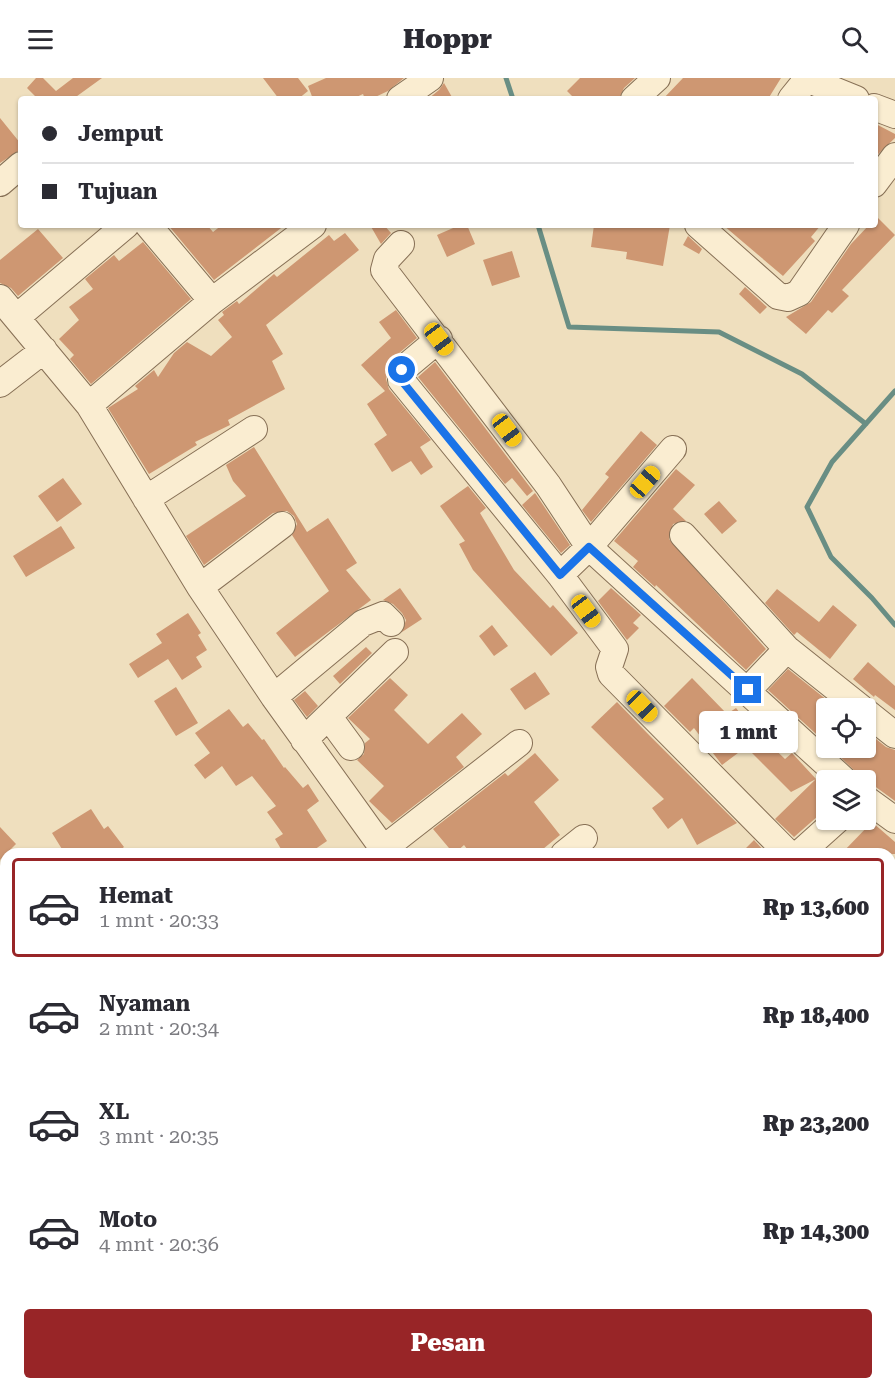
<!DOCTYPE html>
<html lang="id">
<head>
<meta charset="utf-8">
<style>
	:root { --surface:#fff; --page:#f7f7f7; --text:#2b2b33; --muted:#7c7c81; --line:#e1e1e2; --accent:#982527 }
	body { margin:0; font-family:"Roboto Serif",serif; background:var(--page); color:var(--text); height:100vh; display:flex; flex-direction:column; font-size:22px; white-space:nowrap }
	* { box-sizing:border-box; margin:0 }
	p { font-size:20px; color:var(--muted) }
	.icon { flex:none; width:33px; height:33px; fill:none; stroke:currentColor; stroke-width:2; stroke-linecap:round; stroke-linejoin:round }
	.map { position:relative; flex:1; overflow:hidden }
	.sheet { position:absolute; left:0px; top:770px; width:896px; height:542px; display:flex; flex-direction:column; background:var(--surface); border-radius:18px 18px 0 0; box-shadow:0 2px 4px #0004 }
	.sheet>* { flex:none }
	.top-card { position:absolute; left:18px; top:18px; width:860px; height:132px; border-radius:6px; box-shadow:0 2px 4px #0004; display:grid; align-content:center; height:132px; padding:0 24px; background:var(--surface) }
	.buttons { position:absolute; left:816px; top:620px; display:grid; gap:12px }
	.buttons a { display:grid; place-items:center; width:60px; height:60px; border-radius:6px; background:var(--surface); box-shadow:0 2px 4px #0004; font-size:30px }
	.end { position:absolute; width:27px; height:27px; margin:-14px; border:8px solid #1a73e8; background:#fff; box-shadow:0 0 0 3px #fff }
	.from { border-radius:50% }
	.bubble { position:absolute; height:42px; border-radius:6px; background:var(--surface); box-shadow:0 2px 4px #0004; font-size:20px; font-weight:800; line-height:42px; text-align:center }
	.car { position:absolute; width:18px; height:36px; margin:-18px -9px; border-radius:8px; box-shadow:0 0 4px 2px #0007; background:linear-gradient(#f5c518 24%,#345 0 40%,#f5c518 0 76%,#345 0 86%,#f5c518 0) }
	.top-card b { display:flex; align-items:center; gap:21px; height:57px; font-size:22px }
	.top-card b+b { border-top:2px solid var(--line) }
	.top-card i { width:15px; height:15px; background:var(--text) }
	ul { padding:10px 0 0; list-style:none }
	li { display:flex; align-items:center; gap:18px; height:99px; margin:0 12px 9px; padding:0 12px; border:3px solid transparent; border-radius:6px }
	li div { flex:1 }
	li b { display:block; font-size:22px }
	li em { font-style:normal; font-weight:800 }
	li.on { border-color:var(--accent) }
	li>.icon { width:54px; height:54px; stroke-width:1.5 }
	.cta { display:flex; gap:12px; margin-top:auto; padding:12px 24px }
	.cta a { flex:1; height:69px; border-radius:6px; background:var(--accent); color:#fff; font-size:24px; font-weight:800; line-height:69px; text-align:center }
	header { display:flex; justify-content:space-between; align-items:center; height:78px; padding:0 24px; background:var(--surface); font-size:27px; font-weight:800 }
	.map>svg:first-child { display:block }
</style>
</head>
<body>
<header><svg class="icon" aria-label="menu" viewBox="0 0 24 24"><path d="M4 6h16M4 12h16M4 18h16"/></svg>Hoppr<svg class="icon" aria-label="search" viewBox="0 0 24 24"><circle cx="10" cy="10" r="6"/><path d="M15 15l6 6"/></svg></header>
<div class="map">
<svg width="895" height="1310" viewBox="0 0 895 1310">
	<rect width="100%" height="100%" fill="#efdfbe"/>
	<g fill="none" stroke-linecap="round" stroke-linejoin="round">
		<path stroke="#698e84" stroke-width="5" d="M 506,0 L 513,21
			M 538,147 L 569,249 L 719,254 L 802,296 L 866,346
			M 895,313 L 832,384 L 807,429 L 831,479 L 872,520 L 895,547"/>
	</g>
	<path fill="#ce9772" d="M 36,0 L 43,0 L 56,13 L 73,0 L 102,0 L 73,21 L 38,21 L 27,10 Z
		M 263,0 L 298,0 L 308,13 L 298,21 L 279,21 Z
		M 326,0 L 404,0 L 388,13 L 371,21 L 365,21 L 363,16 L 352,21 L 313,21 L 308,8 Z
		M 580,0 L 635,0 L 624,10 L 619,21 L 575,21 L 567,13 Z
		M 683,0 L 781,0 L 768,21 L 663,21 Z
		M 444,5 L 453,21 L 428,21 L 439,12 Z
		M 0,40 L 21,66 L 21,71 L 0,85 Z
		M 874,45 L 895,56 L 895,60 L 874,80 Z
		M 877,139 L 895,157 L 842,212 L 849,218 L 832,235 L 828,232 L 806,256 L 786,239 L 811,224 L 851,166 L 869,147 L 874,147 Z
		M 168,147 L 207,147 L 213,154 L 222,147 L 285,147 L 214,202 Z
		M 370,147 L 384,147 L 391,155 L 381,166 Z
		M 460,147 L 467,147 L 475,166 L 447,179 L 437,157 Z
		M 594,147 L 670,147 L 663,188 L 626,181 L 627,174 L 591,169 Z
		M 723,147 L 821,147 L 811,159 L 815,163 L 783,198 Z
		M 38,151 L 63,180 L 18,218 L 11,210 L 0,205 L 0,182 Z
		M 345,155 L 359,172 L 266,247 L 283,276 L 272,283 L 285,311 L 228,342 L 230,347 L 195,364 L 197,367 L 149,396 L 108,330 L 138,311 L 135,308 L 154,292 L 158,299 L 174,275 L 187,264 L 211,278 L 232,259 L 218,242 L 224,237 L 222,234 L 237,223 L 239,226 L 274,196 L 277,199 L 329,157 L 334,163 Z
		M 688,158 L 702,171 L 699,176 L 683,167 Z
		M 143,164 L 191,221 L 91,306 L 70,281 L 74,277 L 59,261 L 79,242 L 69,229 L 93,211 L 85,201 L 114,177 L 119,183 Z
		M 512,173 L 520,199 L 492,208 L 483,182 Z
		M 745,209 L 767,229 L 760,236 L 739,216 Z
		M 396,232 L 417,260 L 392,281 L 386,301 L 389,311 L 431,362 L 420,369 L 433,389 L 421,397 L 411,383 L 392,394 L 374,366 L 387,357 L 367,326 L 385,313 L 361,287 L 391,260 L 379,244 Z
		M 435,284 L 533,413 L 527,418 L 512,400 L 505,406 L 418,299 Z
		M 641,353 L 657,367 L 591,444 L 582,432 L 609,399 L 605,396 Z
		M 254,369 L 307,454 L 328,440 L 357,485 L 346,492 L 371,522 L 295,579 L 276,555 L 329,513 L 292,457 L 297,446 L 294,438 L 287,433 L 273,435 L 204,487 L 186,458 L 246,418 L 233,403 L 226,387 Z
		M 676,391 L 695,407 L 673,431 L 686,443 L 673,446 L 669,461 L 766,571 L 746,592 L 656,507 L 655,509 L 633,489 L 638,483 L 614,463 Z
		M 63,400 L 82,426 L 57,444 L 38,418 Z
		M 468,408 L 486,430 L 480,435 L 514,492 L 550,530 L 553,527 L 578,555 L 551,578 L 473,492 L 459,466 L 465,463 L 440,428 Z
		M 535,415 L 570,467 L 561,475 L 522,427 Z
		M 719,423 L 737,443 L 722,456 L 704,436 Z
		M 61,448 L 75,470 L 26,499 L 13,478 Z
		M 400,510 L 422,541 L 402,554 L 406,542 L 402,535 L 393,526 L 383,522 Z
		M 611,510 L 641,537 L 633,545 L 639,550 L 627,562 L 598,523 Z
		M 777,511 L 819,544 L 833,527 L 857,547 L 830,581 L 797,554 L 794,557 L 765,525 Z
		M 188,535 L 201,555 L 198,557 L 207,572 L 196,579 L 202,589 L 182,602 L 168,581 L 138,600 L 129,586 L 162,565 L 156,556 Z
		M 492,547 L 508,568 L 494,578 L 479,558 Z
		M 366,569 L 372,575 L 340,606 L 333,598 Z
		M 868,584 L 895,608 L 895,632 L 875,617 L 874,619 L 853,601 Z
		M 788,591 L 837,630 L 826,630 L 826,665 L 768,612 Z
		M 535,594 L 550,616 L 525,632 L 510,611 Z
		M 390,600 L 408,617 L 394,632 L 428,666 L 462,635 L 482,656 L 456,679 L 464,689 L 392,745 L 369,723 L 384,708 L 357,682 L 364,676 L 365,665 L 370,661 L 348,640 Z
		M 692,600 L 727,636 L 736,630 L 761,662 L 763,660 L 785,681 L 792,675 L 816,701 L 791,714 L 746,669 L 722,687 L 694,650 L 690,654 L 664,628 Z
		M 176,609 L 198,645 L 176,658 L 154,623 Z
		M 305,613 L 318,628 L 307,639 L 294,622 Z
		M 617,624 L 649,657 L 737,745 L 697,767 L 682,740 L 668,751 L 652,730 L 664,721 L 591,649 Z
		M 229,631 L 243,649 L 248,645 L 262,662 L 264,661 L 284,690 L 285,689 L 303,710 L 308,706 L 319,723 L 307,732 L 327,763 L 308,776 L 284,776 L 275,761 L 283,756 L 267,734 L 276,728 L 252,698 L 236,708 L 222,688 L 205,701 L 194,687 L 210,675 L 195,655 Z
		M 866,653 L 886,669 L 895,672 L 895,723 L 858,696 L 830,669 L 866,669 Z
		M 535,675 L 559,702 L 534,724 L 560,757 L 537,776 L 471,776 L 464,767 L 454,776 L 433,751 L 505,695 L 508,698 Z
		M 816,701 L 826,712 L 826,731 L 794,759 L 775,741 Z
		M 91,731 L 104,751 L 108,748 L 124,769 L 115,776 L 65,776 L 52,755 Z
		M 872,744 L 895,764 L 895,776 L 841,776 Z
		M 0,749 L 16,766 L 0,782 Z
		M 754,762 L 767,776 L 740,776 Z"/>
	<g fill="none" stroke-linecap="round" stroke-linejoin="round">
		<defs>
			<path id="minor" d="M 804,0 L 856,21
				M 400,21 L 430,0
				M 634,21 L 657,0
				M 791,21 L 808,0
				M 874,29 L 895,37
				M 0,105 L 21,87
				M 874,106 L 895,78
				M 148,147 L 212,223
				M 698,147 L 778,218 L 788,220 L 799,215 L 846,147
				M 401,166 L 387,181 L 384,192 L 548,407 L 589,469 L 844,702
				M 0,220 L 89,327 L 200,509 L 274,619 L 387,776
				M 17,239 L 126,147
				M 439,261 L 402,292 L 401,302 L 560,497 L 615,571 L 609,589 L 611,596 L 789,776
				M 0,306 L 44,272
				M 89,327 L 212,223 L 313,147
				M 146,421 L 254,351
				M 683,457 L 787,571
				M 560,497 L 589,469 L 673,371
				M 200,509 L 282,447
				M 748,612 L 787,571 L 861,630
				M 274,619 L 363,545 L 383,537 L 391,545
				M 866,634 L 895,657
				M 329,639 L 351,669
				M 304,662 L 395,574
				M 866,721 L 895,742
				M 383,771 L 519,665
				M 564,776 L 584,760
				M 799,776 L 838,741
				M 0,805 L 6,812
				M 890,880 L 895,875
				M 0,881 L 6,876
				M 0,967 L 6,974
				M 0,1075 L 6,1083
				M 0,1240 L 6,1237
				M 208,1305 L 211,1310
				M 359,1305 L 362,1310
				M 501,1305 L 505,1310
				M 102,1310 L 111,1305
				M 466,1310 L 481,1305"/>
			<path id="major" d="M 890,1239 L 895,1242
				M 890,1266 L 895,1267"/>
			<path id="highway" d="M 890,1190 L 895,1185
				M 890,1221 L 895,1216
				M 766,1310 L 771,1305
				M 804,1310 L 809,1305"/>
		</defs>
		<use href="#minor" stroke="#877056" stroke-width="28"/>
		<use href="#major" stroke="#543e2b" stroke-width="34"/>
		<use href="#highway" stroke="#543e2b" stroke-width="36"/>
		<use href="#minor" stroke="#faedd1" stroke-width="26"/>
		<use href="#major" stroke="#f4d593" stroke-width="32"/>
		<use href="#highway" stroke="#e29d4a" stroke-width="33"/>
	</g>
	<g fill="none" stroke-linecap="round" stroke-linejoin="round">
		<path stroke="#1a73e8" stroke-width="8" d="M 402,292 L 401,302 L 560,497 L 589,469 L 748,612"/>
	</g>
</svg>
<div class="buttons">
<a><svg class="icon" aria-label="locate" viewBox="0 0 24 24"><circle cx="12" cy="12" r="6"/><path d="M12 2v4M12 18v4M2 12h4M18 12h4"/></svg></a>
<a><svg class="icon" aria-label="layers" viewBox="0 0 24 24"><path d="M12 4l9 5-9 5-9-5zM3 14l9 5 9-5"/></svg></a>
</div>
<i class="end from" style="left:402px;top:292px"></i>
<i class="end" style="left:748px;top:612px"></i>
<div class="bubble" style="left:699px;top:633px;width:99px">1 mnt</div>
<i class="car" style="left:439px;top:261px;rotate:143deg"></i>
<i class="car" style="left:507px;top:352px;rotate:143deg"></i>
<i class="car" style="left:645px;top:404px;rotate:41deg"></i>
<i class="car" style="left:586px;top:533px;rotate:143deg"></i>
<i class="car" style="left:642px;top:628px;rotate:136deg"></i>
<div class="top-card">
<b><i class="from"></i>Jemput</b>
<b><i></i>Tujuan</b>
</div>
<section class="sheet">
<ul>
<li class="on"><svg class="icon" aria-label="car" viewBox="0 0 24 24"><path d="M5 17H2v-5l4-1 3-4h7l3 4 3 1v5h-3M9 17h6M6 11h13"/><circle cx="7" cy="17" r="2"/><circle cx="17" cy="17" r="2"/></svg><div><b>Hemat</b><p>1 mnt · 20:33</p></div><em>Rp 13,600</em></li>
<li><svg class="icon" aria-label="car" viewBox="0 0 24 24"><path d="M5 17H2v-5l4-1 3-4h7l3 4 3 1v5h-3M9 17h6M6 11h13"/><circle cx="7" cy="17" r="2"/><circle cx="17" cy="17" r="2"/></svg><div><b>Nyaman</b><p>2 mnt · 20:34</p></div><em>Rp 18,400</em></li>
<li><svg class="icon" aria-label="car" viewBox="0 0 24 24"><path d="M5 17H2v-5l4-1 3-4h7l3 4 3 1v5h-3M9 17h6M6 11h13"/><circle cx="7" cy="17" r="2"/><circle cx="17" cy="17" r="2"/></svg><div><b>XL</b><p>3 mnt · 20:35</p></div><em>Rp 23,200</em></li>
<li><svg class="icon" aria-label="car" viewBox="0 0 24 24"><path d="M5 17H2v-5l4-1 3-4h7l3 4 3 1v5h-3M9 17h6M6 11h13"/><circle cx="7" cy="17" r="2"/><circle cx="17" cy="17" r="2"/></svg><div><b>Moto</b><p>4 mnt · 20:36</p></div><em>Rp 14,300</em></li>
</ul>
<div class="cta"><a>Pesan</a></div>
</section>
</div>
</body>
</html>
